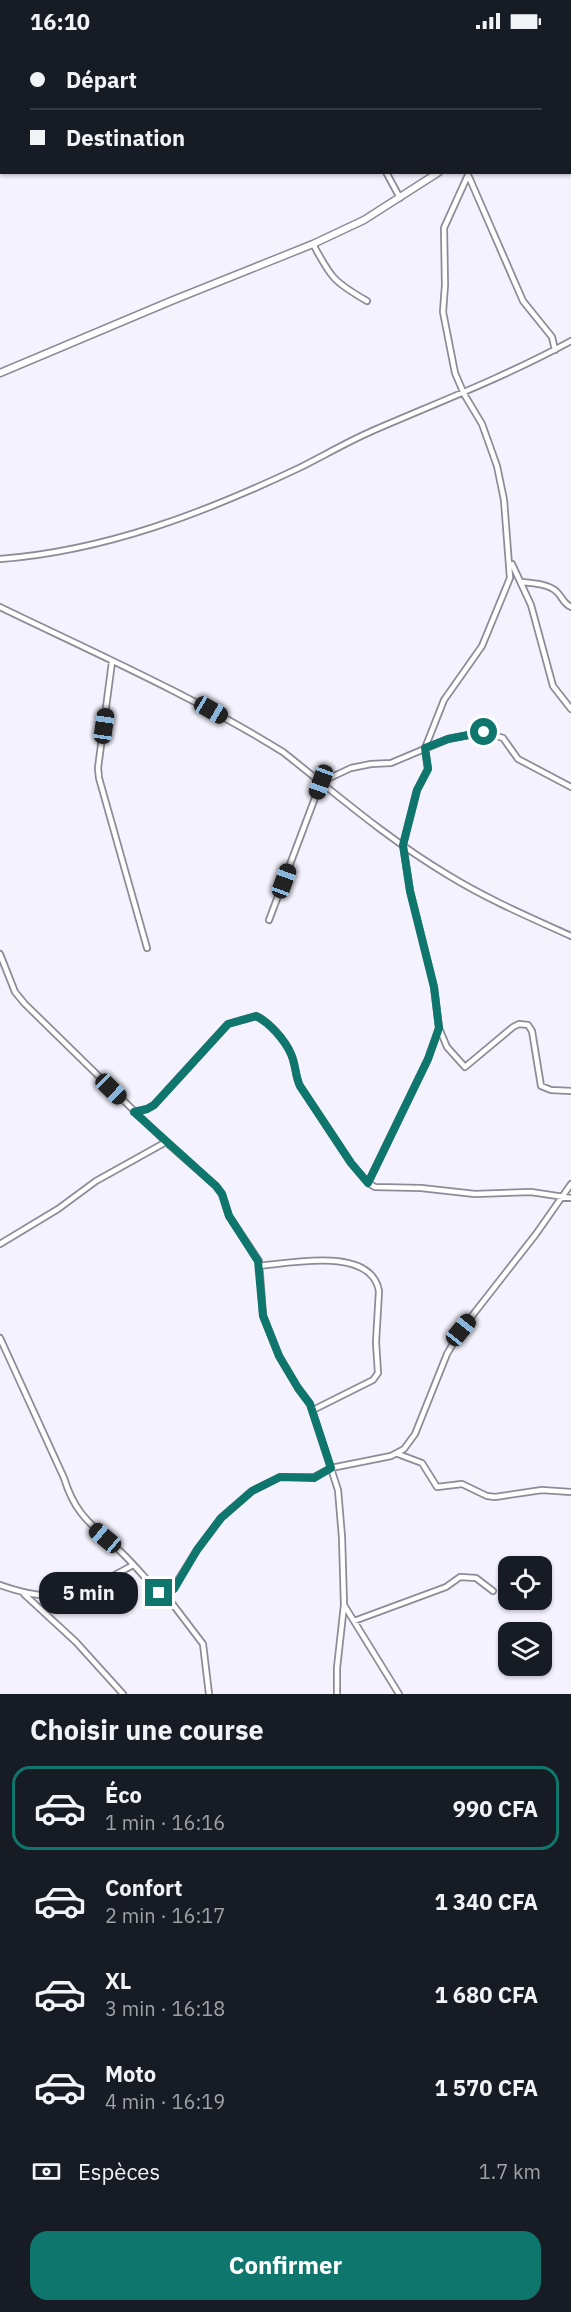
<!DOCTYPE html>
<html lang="fr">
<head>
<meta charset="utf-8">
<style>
	:root { --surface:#171b24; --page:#20242c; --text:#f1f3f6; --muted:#9ea1a6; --line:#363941; --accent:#0f766e }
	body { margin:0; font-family:"IBM Plex Sans",sans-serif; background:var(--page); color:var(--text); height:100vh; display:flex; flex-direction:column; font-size:22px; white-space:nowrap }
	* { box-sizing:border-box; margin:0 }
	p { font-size:20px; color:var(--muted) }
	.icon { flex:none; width:33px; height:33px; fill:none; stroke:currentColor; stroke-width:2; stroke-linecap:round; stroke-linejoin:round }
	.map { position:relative; height:1652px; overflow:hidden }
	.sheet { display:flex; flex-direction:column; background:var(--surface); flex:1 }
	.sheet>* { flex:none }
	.hud { position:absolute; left:0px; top:0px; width:572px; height:132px; box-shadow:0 2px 4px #0004; display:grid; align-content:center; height:132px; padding:0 30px; background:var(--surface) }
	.fabs { position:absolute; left:498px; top:1514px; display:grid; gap:12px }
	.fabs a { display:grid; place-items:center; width:54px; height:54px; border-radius:12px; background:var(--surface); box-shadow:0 2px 4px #0004; font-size:30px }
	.end { position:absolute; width:27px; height:27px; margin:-14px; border:8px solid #0f766e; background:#fff; box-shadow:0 0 0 3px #fff }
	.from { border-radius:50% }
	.bubble { position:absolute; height:42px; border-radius:18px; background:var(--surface); box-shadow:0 2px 4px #0004; font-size:20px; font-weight:700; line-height:42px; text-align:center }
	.car { position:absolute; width:18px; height:36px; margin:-18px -9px; border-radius:8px; box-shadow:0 0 4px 2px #0007; background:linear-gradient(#222 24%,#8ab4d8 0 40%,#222 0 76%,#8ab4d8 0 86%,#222 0) }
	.hud b { display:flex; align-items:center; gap:21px; height:57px; font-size:22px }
	.hud b+b { border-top:2px solid var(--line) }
	.hud i { width:15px; height:15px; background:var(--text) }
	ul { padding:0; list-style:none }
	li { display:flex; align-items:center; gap:18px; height:84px; margin:0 12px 9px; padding:0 18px; border:3px solid transparent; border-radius:18px }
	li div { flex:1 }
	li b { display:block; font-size:22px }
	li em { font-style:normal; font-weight:700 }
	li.selected { border-color:var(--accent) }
	li>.icon { width:54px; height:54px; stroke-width:1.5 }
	h2 { padding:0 30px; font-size:27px; line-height:72px }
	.pay { display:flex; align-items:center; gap:15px; height:66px; padding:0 30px; font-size:22px }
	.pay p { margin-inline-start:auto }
	.action { display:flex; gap:12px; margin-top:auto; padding:12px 30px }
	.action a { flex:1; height:69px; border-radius:18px; background:var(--accent); color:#fff; font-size:24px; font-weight:700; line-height:69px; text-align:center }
	.status { display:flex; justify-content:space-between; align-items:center; height:42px; padding:0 30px; background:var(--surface); direction:ltr }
	.status svg { height:16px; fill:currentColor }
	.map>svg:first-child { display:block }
</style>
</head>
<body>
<div class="status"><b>16:10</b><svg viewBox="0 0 49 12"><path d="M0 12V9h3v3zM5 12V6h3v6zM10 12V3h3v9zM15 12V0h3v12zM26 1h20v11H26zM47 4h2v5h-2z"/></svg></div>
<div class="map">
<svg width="571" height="1652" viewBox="0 0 571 1652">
	<rect width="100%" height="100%" fill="#f4f2fd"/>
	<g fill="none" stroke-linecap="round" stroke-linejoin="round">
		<defs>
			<path id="minor" d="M 174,0 L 177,2
				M 304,0 L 305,2
				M 45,2 L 46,0
				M 499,2 L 500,0
				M 0,63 L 2,61
				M 386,130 L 400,156
				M 468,133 L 444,186 L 445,243 L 443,270 L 455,331 L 464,352 L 482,382 L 497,424 L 504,458 L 510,536 L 482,604 L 444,658 L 425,706 L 428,727 L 417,748 L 403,803 L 410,849 L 434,945 L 439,986 L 428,1017 L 368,1141 L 375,1145 L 421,1146 L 475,1152 L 531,1150 L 571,1156
				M 469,135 L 523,259 L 552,295 L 555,308
				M 313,202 C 331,236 334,240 367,259
				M 0,517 C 105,509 204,471 299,426 C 323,414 347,400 372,389 C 439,360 507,334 571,299
				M 512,522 L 531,563 L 553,644 L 571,667
				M 522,540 C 533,541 549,542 557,550 C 563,556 563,561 571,565
				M 0,565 C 95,611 193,654 283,710 C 336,752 389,798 448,833 C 487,857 529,875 571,894
				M 112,620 L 98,726 L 99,736 L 147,906
				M 269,878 L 321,740 L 351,726 L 371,722 L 391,721 L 448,697 L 484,690 L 503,696 L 518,717 L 571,745
				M 0,912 L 15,950 L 25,962 L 166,1100 L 216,1144 L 222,1152 L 229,1174 L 259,1219 L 263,1273 L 279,1314 L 298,1346 L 310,1362 L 338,1448 L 342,1495 L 344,1563 L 337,1626 L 337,1652
				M 439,986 L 447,1005 L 465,1025 L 513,985 L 519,982 L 528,983 L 532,989 L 541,1044 L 551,1048 L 571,1049
				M 134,1070 L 147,1067 L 154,1063 L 228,982 L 256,974 C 269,980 285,998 291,1012 C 296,1023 295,1034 300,1044 L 351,1121 L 368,1141
				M 0,1202 L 58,1167 L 96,1139 L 166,1100
				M 259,1224 C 291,1221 371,1204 379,1249 L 376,1300 L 378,1331 L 373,1338 L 313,1368
				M 0,1296 L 64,1436 C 76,1475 93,1483 120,1509 C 134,1522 146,1537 159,1551 L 170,1551 L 197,1508 L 221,1476 L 252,1449 L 280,1435 L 314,1435 L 331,1426 L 391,1414 L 404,1407 L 415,1392 L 447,1312 L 461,1288 L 536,1192 L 571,1142
				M 398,1412 L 422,1421 L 437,1445 L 462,1442 L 487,1454 L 495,1455 L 542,1448 L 571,1450
				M 0,1543 C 60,1564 80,1552 133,1523
				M 24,1552 L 76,1600 L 123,1652
				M 165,1552 L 203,1602 L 209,1652
				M 344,1563 L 399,1652
				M 354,1579 L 446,1545 L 460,1535 L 476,1536 L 493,1549"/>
			<path id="tertiary" d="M 570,17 L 571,16
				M 0,331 L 171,259 L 313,202 L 364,178 L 439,130"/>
		</defs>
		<use href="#minor" stroke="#8e8b98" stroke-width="8"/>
		<use href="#tertiary" stroke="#8e8b98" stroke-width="9"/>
		<use href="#minor" stroke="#fff" stroke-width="4.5"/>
		<use href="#tertiary" stroke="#fff" stroke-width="6"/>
	</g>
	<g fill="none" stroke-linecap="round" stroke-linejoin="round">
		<path stroke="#0f766e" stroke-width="8" d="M 159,1551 L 165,1552 L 174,1547 L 197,1508 L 221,1476 L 252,1449 L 280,1435 L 314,1436 L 331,1426 L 310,1362 L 298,1346 L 279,1314 L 263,1274 L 258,1219 L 229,1174 L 222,1152 L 216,1144 L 134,1070 L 147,1067 L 154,1063 L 228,982 L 256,974 C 269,980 285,998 291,1012 C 296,1023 295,1034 300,1044 L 351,1121 L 368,1141 L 428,1017 L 439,986 L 434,945 L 410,849 L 403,803 L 417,748 L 428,727 L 425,706 L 448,697 L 484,690"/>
	</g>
</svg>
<div class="fabs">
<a><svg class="icon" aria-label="locate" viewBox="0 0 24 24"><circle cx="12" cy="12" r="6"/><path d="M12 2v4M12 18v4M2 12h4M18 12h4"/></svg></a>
<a><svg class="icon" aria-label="layers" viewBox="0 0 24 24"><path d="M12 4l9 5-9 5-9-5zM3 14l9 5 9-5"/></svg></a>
</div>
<i class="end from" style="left:484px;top:690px"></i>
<i class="end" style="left:159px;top:1551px"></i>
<div class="bubble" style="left:39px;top:1530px;width:99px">5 min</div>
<i class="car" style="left:211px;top:668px;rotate:120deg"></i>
<i class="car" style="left:104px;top:684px;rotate:8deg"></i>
<i class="car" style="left:321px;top:740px;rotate:200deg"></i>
<i class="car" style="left:284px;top:839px;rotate:20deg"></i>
<i class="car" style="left:111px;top:1047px;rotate:134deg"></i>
<i class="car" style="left:461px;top:1288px;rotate:39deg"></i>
<i class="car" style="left:105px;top:1496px;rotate:310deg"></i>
<div class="hud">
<b><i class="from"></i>Départ</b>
<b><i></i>Destination</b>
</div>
</div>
<section class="sheet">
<h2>Choisir une course</h2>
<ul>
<li class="selected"><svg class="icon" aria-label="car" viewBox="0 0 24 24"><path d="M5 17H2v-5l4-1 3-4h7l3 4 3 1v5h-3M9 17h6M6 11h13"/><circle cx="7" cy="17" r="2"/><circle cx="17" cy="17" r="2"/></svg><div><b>Éco</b><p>1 min · 16:16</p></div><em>990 CFA</em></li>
<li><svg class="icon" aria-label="car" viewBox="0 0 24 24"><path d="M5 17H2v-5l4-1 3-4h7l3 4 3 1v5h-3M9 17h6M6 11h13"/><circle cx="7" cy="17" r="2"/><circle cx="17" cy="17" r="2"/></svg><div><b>Confort</b><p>2 min · 16:17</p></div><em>1 340 CFA</em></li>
<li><svg class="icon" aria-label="car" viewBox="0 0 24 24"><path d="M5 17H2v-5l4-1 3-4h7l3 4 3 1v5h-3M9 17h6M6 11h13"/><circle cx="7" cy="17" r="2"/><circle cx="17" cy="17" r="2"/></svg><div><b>XL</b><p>3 min · 16:18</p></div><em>1 680 CFA</em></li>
<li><svg class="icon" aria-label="car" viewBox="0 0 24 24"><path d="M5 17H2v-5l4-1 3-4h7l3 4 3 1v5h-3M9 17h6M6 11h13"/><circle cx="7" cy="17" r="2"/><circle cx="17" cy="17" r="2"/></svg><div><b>Moto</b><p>4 min · 16:19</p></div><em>1 570 CFA</em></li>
</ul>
<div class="pay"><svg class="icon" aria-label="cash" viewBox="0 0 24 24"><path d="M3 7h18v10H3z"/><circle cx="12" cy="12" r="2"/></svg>Espèces<p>1.7 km</p></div>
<div class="action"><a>Confirmer</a></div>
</section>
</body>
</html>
